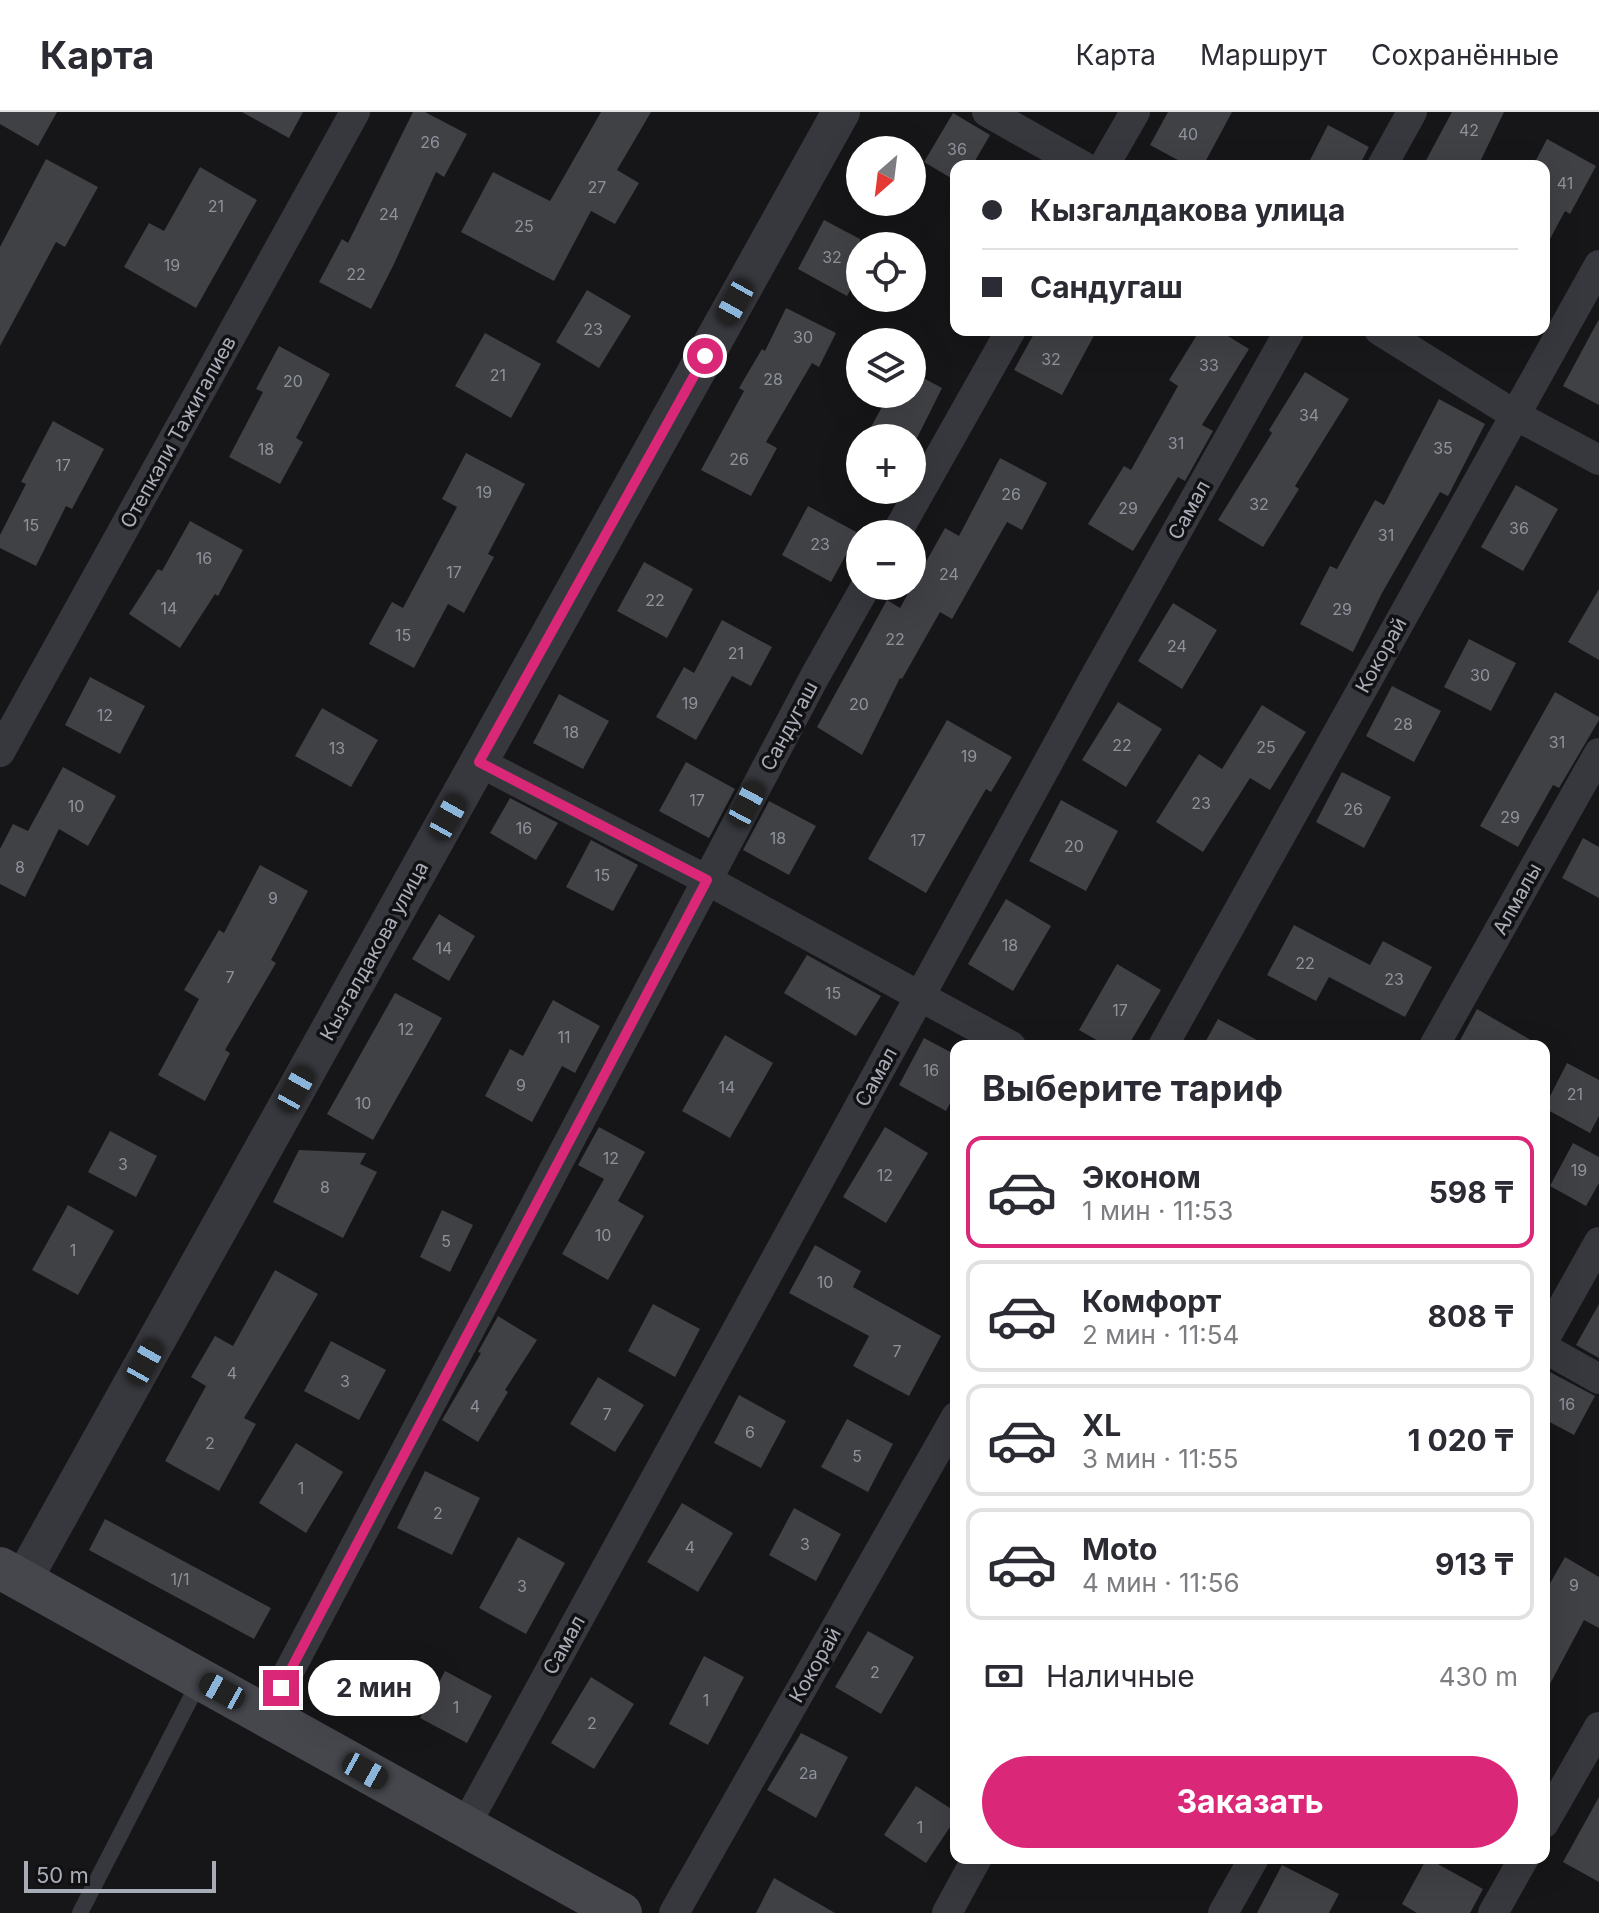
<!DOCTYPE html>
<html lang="ru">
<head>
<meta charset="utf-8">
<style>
	:root { --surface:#fff; --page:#f2f2f3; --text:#2b2b33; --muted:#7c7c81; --line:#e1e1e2; --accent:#db2777 }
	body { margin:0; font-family:Inter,sans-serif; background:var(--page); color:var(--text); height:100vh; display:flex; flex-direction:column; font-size:30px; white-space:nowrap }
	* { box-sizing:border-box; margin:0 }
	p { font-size:26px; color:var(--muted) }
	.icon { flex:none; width:44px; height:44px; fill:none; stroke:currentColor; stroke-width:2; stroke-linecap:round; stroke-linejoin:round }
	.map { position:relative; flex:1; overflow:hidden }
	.sheet { position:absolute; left:950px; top:928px; width:600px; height:824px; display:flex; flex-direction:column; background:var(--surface); border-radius:16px; box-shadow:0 8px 32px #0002 }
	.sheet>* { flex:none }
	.hud { position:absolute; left:950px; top:48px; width:600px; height:176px; border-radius:16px; box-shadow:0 8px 32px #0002; display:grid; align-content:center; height:176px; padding:0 32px; background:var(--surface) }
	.needle { width:52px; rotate:208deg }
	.tools { position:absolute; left:846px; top:24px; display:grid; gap:16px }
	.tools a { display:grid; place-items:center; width:80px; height:80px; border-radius:50%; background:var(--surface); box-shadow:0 8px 32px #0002; font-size:40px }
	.scale { position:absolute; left:24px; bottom:20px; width:192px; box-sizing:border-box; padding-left:8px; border:4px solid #a8adb8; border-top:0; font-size:22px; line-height:28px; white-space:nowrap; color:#a8adb8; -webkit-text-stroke:6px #111113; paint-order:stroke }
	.end { position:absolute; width:36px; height:36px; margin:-18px; border:10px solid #db2777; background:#fff; box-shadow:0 0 0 4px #fff }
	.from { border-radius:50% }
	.bubble { position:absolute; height:56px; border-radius:28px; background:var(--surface); box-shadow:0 8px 32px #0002; font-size:26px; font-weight:700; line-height:56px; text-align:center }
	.car { position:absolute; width:24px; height:48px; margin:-24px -12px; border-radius:10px; box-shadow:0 0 6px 2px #0007; background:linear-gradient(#222 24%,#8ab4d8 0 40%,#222 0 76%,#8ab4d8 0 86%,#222 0) }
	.hud b { display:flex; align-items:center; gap:28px; height:76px; font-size:30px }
	.hud b+b { border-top:2px solid var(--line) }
	.hud i { width:20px; height:20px; background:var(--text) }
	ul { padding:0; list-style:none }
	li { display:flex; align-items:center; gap:24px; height:112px; margin:0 16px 12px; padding:0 16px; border:4px solid var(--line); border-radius:16px }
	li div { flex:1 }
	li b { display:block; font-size:30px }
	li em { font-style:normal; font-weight:700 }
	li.on { border-color:var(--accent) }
	li>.icon { width:72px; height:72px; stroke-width:1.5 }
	h2 { padding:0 32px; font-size:36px; line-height:96px }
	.pay { display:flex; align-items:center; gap:20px; height:88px; padding:0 32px; font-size:30px }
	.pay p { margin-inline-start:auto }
	.primary-button { display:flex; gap:16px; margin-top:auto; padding:16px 32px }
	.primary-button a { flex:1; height:92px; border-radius:48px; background:var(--accent); color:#fff; font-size:32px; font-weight:700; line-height:92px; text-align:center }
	header { display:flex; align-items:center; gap:48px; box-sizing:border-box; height:112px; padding:0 40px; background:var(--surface); border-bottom:2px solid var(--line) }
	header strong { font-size:38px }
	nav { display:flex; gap:44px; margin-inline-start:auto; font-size:28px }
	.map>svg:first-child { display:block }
</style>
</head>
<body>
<header>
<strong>Карта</strong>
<nav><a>Карта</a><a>Маршрут</a><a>Сохранённые</a></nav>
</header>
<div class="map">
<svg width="1599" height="1801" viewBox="0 0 1599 1801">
	<rect width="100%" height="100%" fill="#161618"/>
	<path fill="#404145" d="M 0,0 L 57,0 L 38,34 L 0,12 Z
		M 242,0 L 303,0 L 289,26 Z
		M 413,0 L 425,0 L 467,22 L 444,65 L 436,60 L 393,154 L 371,197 L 319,170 L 342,127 L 348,131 Z
		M 601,0 L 651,0 L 617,58 L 639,71 L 615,112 L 591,99 L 554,169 L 461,120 L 493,60 L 550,89 Z
		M 1168,0 L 1232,0 L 1203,54 L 1189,54 L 1150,33 Z
		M 1452,0 L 1504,0 L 1478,54 L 1423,54 Z
		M 953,1 L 990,23 L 972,54 L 956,54 L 956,69 L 924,50 Z
		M 1328,13 L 1369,35 L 1359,54 L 1307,54 Z
		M 1547,27 L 1596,54 L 1570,102 L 1565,99 L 1544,138 L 1544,54 L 1533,54 Z
		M 46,47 L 98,75 L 65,135 L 56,130 L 0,234 L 0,135 Z
		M 200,55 L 257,88 L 196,196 L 124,155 L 149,111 L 164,119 Z
		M 824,108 L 860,127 L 860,160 L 847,184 L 798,157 Z
		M 587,178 L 631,204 L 599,256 L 556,230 Z
		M 786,196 L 836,221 L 819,255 L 812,251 L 766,330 L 777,336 L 751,384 L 701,358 L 744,279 L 739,276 L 762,237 L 765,239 Z
		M 1599,207 L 1599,293 L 1563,274 Z
		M 1036,218 L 1097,218 L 1062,283 L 1014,258 Z
		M 1200,218 L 1218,218 L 1249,237 L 1202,313 L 1213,319 L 1185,369 L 1178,365 L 1133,439 L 1088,412 L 1124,354 L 1131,358 L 1178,274 L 1169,268 Z
		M 485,221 L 541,252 L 511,306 L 455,274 Z
		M 279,234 L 330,262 L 296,326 L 303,330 L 280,372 L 229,345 L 263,280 L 256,277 Z
		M 912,260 L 942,276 L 917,326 L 865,326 L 889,282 L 912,282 Z
		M 1305,260 L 1349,287 L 1295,374 L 1299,377 L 1263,435 L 1218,408 L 1272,321 L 1269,318 Z
		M 1439,287 L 1485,312 L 1448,384 L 1440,380 L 1382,481 L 1353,540 L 1300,512 L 1330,454 L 1337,457 L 1375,388 L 1384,393 Z
		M 53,309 L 104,337 L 72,397 L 66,394 L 36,454 L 0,436 L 0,423 L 26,372 L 21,370 Z
		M 466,341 L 525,372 L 488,442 L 494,445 L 464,501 L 448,492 L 414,556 L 369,532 L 392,490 L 403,496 L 457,395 L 442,387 Z
		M 1000,346 L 1047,371 L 1022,418 L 1007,410 L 952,507 L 940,500 L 902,567 L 900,566 L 862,643 L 817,615 L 887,488 L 900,496 L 945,416 L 959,424 Z
		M 1516,373 L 1558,397 L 1523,459 L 1481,435 Z
		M 808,394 L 858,421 L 831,470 L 782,443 Z
		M 190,409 L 243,438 L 218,484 L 215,482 L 180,536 L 129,502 L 158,457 L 162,459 Z
		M 644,450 L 693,477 L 667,526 L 617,499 Z
		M 1599,477 L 1599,548 L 1568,530 Z
		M 1173,491 L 1217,518 L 1182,577 L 1138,549 Z
		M 722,508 L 772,535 L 751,574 L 732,564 L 696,628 L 656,605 L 684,555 L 694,561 Z
		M 1469,527 L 1516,551 L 1491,599 L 1444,575 Z
		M 90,565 L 145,594 L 120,642 L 65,613 Z
		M 1392,574 L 1441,599 L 1414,650 L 1366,624 Z
		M 1555,580 L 1599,605 L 1599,608 L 1559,676 L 1553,673 L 1518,735 L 1480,714 Z
		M 559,582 L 609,609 L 583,657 L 533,631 Z
		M 1118,590 L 1162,617 L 1126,675 L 1082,648 Z
		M 1262,593 L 1306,620 L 1270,678 L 1250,666 L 1203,740 L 1156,710 L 1199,642 L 1222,657 Z
		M 322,596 L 378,628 L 351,675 L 295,644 Z
		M 947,608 L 1012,645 L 991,680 L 986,677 L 926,781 L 868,747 Z
		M 686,650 L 735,677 L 709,726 L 659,699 Z
		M 63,655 L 116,684 L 88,734 L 59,717 L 25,785 L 0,772 L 0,737 L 13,712 L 28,719 Z
		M 1342,660 L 1391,685 L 1364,736 L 1316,710 Z
		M 510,686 L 558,711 L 536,748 L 490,721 Z
		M 1061,688 L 1118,719 L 1086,779 L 1029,749 Z
		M 769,689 L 816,714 L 789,763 L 743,738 Z
		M 1583,726 L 1599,735 L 1599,786 L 1562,766 Z
		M 591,728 L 638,753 L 613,799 L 566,775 Z
		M 260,753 L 308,779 L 271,848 L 276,851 L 225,938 L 230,941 L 205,989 L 158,963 L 199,887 L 184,878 L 219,818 L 224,821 Z
		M 1006,787 L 1051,814 L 1013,879 L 968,852 Z
		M 439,802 L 475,824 L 449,869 L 412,847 Z
		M 1294,813 L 1370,853 L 1383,829 L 1432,855 L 1405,905 L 1329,865 L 1316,889 L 1267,863 Z
		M 807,843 L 881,884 L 856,924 L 784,881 Z
		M 1117,852 L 1161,878 L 1128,934 L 1107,934 L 1079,918 Z
		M 395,881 L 442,906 L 373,1028 L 327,1002 Z
		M 553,888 L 600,914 L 575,961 L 562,954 L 532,1010 L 485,984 L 510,937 L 523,944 Z
		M 1477,897 L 1541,934 L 1457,934 Z
		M 1218,907 L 1268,934 L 1203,934 Z
		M 725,923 L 773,951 L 730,1026 L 682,999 Z
		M 924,926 L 956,943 L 956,979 L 946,999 L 899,973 Z
		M 1567,951 L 1599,968 L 1599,1004 L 1590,1021 L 1544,996 Z
		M 599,1015 L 645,1040 L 618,1089 L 644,1104 L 608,1168 L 562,1142 L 604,1067 L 578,1053 Z
		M 885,1015 L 928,1041 L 886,1111 L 843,1085 Z
		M 110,1019 L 157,1044 L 136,1085 L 88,1060 Z
		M 1573,1031 L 1599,1045 L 1599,1071 L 1586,1094 L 1550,1074 Z
		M 299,1038 L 366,1041 L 360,1052 L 377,1060 L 343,1126 L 273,1090 Z
		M 68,1093 L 114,1119 L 78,1183 L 32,1158 Z
		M 442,1098 L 473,1113 L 450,1160 L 420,1145 Z
		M 815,1133 L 861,1159 L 853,1175 L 941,1224 L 909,1284 L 853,1254 L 869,1224 L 789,1181 Z
		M 275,1158 L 318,1182 L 244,1306 L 256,1312 L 219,1379 L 165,1349 L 206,1274 L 191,1265 L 215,1224 L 233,1234 Z
		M 653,1192 L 700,1217 L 675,1265 L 628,1239 Z
		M 1599,1192 L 1599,1246 L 1576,1233 Z
		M 498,1204 L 537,1228 L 505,1278 L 508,1280 L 478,1330 L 442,1308 L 481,1241 L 478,1240 Z
		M 331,1229 L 386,1258 L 359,1308 L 304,1279 Z
		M 1548,1259 L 1595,1284 L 1574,1323 L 1544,1307 L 1544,1266 Z
		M 598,1265 L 644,1293 L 615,1340 L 570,1312 Z
		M 739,1283 L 786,1309 L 761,1356 L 714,1331 Z
		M 847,1307 L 893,1332 L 868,1380 L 821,1355 Z
		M 296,1331 L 343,1360 L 306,1421 L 259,1391 Z
		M 425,1359 L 480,1386 L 452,1443 L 397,1416 Z
		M 682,1391 L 733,1421 L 698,1480 L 647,1450 Z
		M 794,1396 L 841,1422 L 816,1469 L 769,1443 Z
		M 105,1407 L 271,1496 L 254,1527 L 89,1438 Z
		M 518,1425 L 565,1451 L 526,1522 L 479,1496 Z
		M 1565,1445 L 1599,1465 L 1599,1516 L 1584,1508 L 1544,1583 L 1544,1482 Z
		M 868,1519 L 914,1545 L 881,1602 L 835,1575 Z
		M 704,1544 L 744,1565 L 708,1633 L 669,1612 Z
		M 445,1559 L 492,1584 L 467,1631 L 420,1606 Z
		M 591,1565 L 634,1592 L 594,1657 L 551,1631 Z
		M 801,1621 L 848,1645 L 816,1706 L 767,1678 Z
		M 916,1674 L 956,1700 L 956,1706 L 926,1751 L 884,1723 Z
		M 1599,1685 L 1599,1770 L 1563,1750 Z
		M 1427,1746 L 1483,1777 L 1470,1801 L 1417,1801 L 1402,1792 Z
		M 1282,1753 L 1339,1782 L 1329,1801 L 1257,1801 Z
		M 774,1766 L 835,1801 L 756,1801 Z"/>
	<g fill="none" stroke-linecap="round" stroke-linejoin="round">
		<path stroke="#37383d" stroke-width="16" d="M 80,1801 L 200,1568"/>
		<path stroke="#37383d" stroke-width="30" d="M 987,0 L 1083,54
			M 1104,54 L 1135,0
			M 1382,54 L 1412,0
			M 1379,218 L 1515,303 L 1599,348
			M 896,422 L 1011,218
			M 0,640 L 355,0
			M 479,650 L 707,768 L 1011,934
			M 1163,934 L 1599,153
			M 1434,934 L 1599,641
			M 1544,1228 L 1599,1130
			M 1544,1236 L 1599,1267
			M 266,1603 L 815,564 L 866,474
			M 1544,1711 L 1599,1615
			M 465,1714 L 1096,563 L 1290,218
			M 674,1801 L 956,1305
			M 947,1801 L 977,1746
			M 1223,1801 L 1254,1746
			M 1493,1801 L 1524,1746"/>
		<path stroke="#37383d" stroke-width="38" d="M 23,1468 L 841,0"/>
		<path stroke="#45474d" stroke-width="42" d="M 0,1456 L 621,1801"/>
	</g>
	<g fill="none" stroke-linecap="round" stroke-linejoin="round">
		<path stroke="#db2777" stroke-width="10" d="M 281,1576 L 707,768 L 479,650 L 705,244"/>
	</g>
	<g text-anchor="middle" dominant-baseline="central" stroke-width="7" stroke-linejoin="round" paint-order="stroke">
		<g font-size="16" fill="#8e929b">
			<text x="1469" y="18">42</text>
			<text x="1188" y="22">40</text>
			<text x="430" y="30">26</text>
			<text x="957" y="37">36</text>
			<text x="1565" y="71">41</text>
			<text x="597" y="75">27</text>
			<text x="216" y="94">21</text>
			<text x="389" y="102">24</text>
			<text x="524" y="114">25</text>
			<text x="832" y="145">32</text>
			<text x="172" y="153">19</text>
			<text x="356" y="162">22</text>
			<text x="593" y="217">23</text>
			<text x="803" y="225">30</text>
			<text x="1051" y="247">32</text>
			<text x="1209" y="253">33</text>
			<text x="498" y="263">21</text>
			<text x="773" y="267">28</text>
			<text x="293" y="269">20</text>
			<text x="1309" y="303">34</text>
			<text x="1176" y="331">31</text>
			<text x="1443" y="336">35</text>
			<text x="266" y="337">18</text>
			<text x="739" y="347">26</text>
			<text x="63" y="353">17</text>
			<text x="484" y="380">19</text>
			<text x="1011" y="382">26</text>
			<text x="1259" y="392">32</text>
			<text x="1128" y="396">29</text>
			<text x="31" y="413">15</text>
			<text x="1519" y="416">36</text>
			<text x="1386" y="423">31</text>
			<text x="820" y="432">23</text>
			<text x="204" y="446">16</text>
			<text x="454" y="460">17</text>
			<text x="949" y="462">24</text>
			<text x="655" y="488">22</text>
			<text x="169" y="496">14</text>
			<text x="1342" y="497">29</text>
			<text x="403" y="523">15</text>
			<text x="895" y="527">22</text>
			<text x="1177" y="534">24</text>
			<text x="736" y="541">21</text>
			<text x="1480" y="563">30</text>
			<text x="690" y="591">19</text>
			<text x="859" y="592">20</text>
			<text x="105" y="603">12</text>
			<text x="1403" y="612">28</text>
			<text x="571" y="620">18</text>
			<text x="1557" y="630">31</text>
			<text x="1122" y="633">22</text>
			<text x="1266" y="635">25</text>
			<text x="337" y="636">13</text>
			<text x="969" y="644">19</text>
			<text x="697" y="688">17</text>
			<text x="1201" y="691">23</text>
			<text x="76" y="694">10</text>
			<text x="1353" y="697">26</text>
			<text x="1510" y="705">29</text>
			<text x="524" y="716">16</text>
			<text x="778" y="726">18</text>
			<text x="918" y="728">17</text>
			<text x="1074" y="734">20</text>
			<text x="20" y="755">8</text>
			<text x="602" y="763">15</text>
			<text x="273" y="786">9</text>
			<text x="1010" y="833">18</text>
			<text x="444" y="836">14</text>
			<text x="1305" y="851">22</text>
			<text x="230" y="865">7</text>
			<text x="1394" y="867">23</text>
			<text x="833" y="881">15</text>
			<text x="1120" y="898">17</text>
			<text x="406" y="917">12</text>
			<text x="564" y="925">11</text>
			<text x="931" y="958">16</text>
			<text x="521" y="973">9</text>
			<text x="727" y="975">14</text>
			<text x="1575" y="982">21</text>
			<text x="363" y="991">10</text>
			<text x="611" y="1046">12</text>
			<text x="123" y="1052">3</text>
			<text x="1579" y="1058">19</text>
			<text x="885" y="1063">12</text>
			<text x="325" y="1075">8</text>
			<text x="603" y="1123">10</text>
			<text x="446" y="1129">5</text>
			<text x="73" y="1138">1</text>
			<text x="825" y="1170">10</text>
			<text x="897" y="1239">7</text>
			<text x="232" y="1261">4</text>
			<text x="345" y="1269">3</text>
			<text x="1567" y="1292">16</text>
			<text x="475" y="1294">4</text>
			<text x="607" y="1302">7</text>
			<text x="750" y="1320">6</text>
			<text x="210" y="1331">2</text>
			<text x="857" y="1344">5</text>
			<text x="301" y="1376">1</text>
			<text x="438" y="1401">2</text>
			<text x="805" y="1432">3</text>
			<text x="690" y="1435">4</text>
			<text x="180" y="1467">1/1</text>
			<text x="1574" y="1473">9</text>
			<text x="522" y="1474">3</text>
			<text x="875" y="1560">2</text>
			<text x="706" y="1588">1</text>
			<text x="456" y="1595">1</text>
			<text x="592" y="1611">2</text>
			<text x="808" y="1661">2а</text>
			<text x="920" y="1715">1</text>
		</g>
		<g font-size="20" fill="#a8adb8" stroke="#111113">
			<text transform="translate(178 320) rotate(-61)">Отепкали Тажигалиев</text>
			<text transform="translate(1189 398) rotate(-61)">Самал</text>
			<text transform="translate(1381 543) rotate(-61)">Кокорай</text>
			<text transform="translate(789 614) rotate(-62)">Сандугаш</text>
			<text transform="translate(1517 787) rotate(-61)">Алмалы</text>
			<text transform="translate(374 839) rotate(-61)">Кызгалдакова улица</text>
			<text transform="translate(876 965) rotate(-61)">Самал</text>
			<text transform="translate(564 1533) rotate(-61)">Самал</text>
			<text transform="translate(815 1553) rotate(-60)">Кокорай</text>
		</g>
	</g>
</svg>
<div class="tools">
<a><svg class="needle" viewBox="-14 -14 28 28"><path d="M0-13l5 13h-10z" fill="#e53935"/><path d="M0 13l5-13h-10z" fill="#7c7c81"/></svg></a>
<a><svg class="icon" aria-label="locate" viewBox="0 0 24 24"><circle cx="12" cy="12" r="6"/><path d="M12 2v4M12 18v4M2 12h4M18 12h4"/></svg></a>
<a><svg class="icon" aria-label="layers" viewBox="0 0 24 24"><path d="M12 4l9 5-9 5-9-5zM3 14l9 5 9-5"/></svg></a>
<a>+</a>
<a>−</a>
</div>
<div class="scale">50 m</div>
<i class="end from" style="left:705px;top:244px"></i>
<i class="end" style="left:281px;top:1576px"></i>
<div class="bubble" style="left:308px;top:1548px;width:132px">2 мин</div>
<i class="car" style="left:735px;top:190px;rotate:209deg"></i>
<i class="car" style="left:747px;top:692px;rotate:28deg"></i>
<i class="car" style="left:448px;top:705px;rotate:29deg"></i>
<i class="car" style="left:296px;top:977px;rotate:29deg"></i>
<i class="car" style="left:145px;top:1250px;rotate:29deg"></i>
<i class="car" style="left:222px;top:1579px;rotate:299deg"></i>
<i class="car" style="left:365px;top:1659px;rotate:119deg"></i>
<div class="hud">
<b><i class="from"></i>Кызгалдакова улица</b>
<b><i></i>Сандугаш</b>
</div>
<section class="sheet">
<h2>Выберите тариф</h2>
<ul>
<li class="on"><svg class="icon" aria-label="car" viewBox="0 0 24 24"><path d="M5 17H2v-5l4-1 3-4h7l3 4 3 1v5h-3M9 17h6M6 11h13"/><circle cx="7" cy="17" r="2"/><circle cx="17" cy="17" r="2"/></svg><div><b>Эконом</b><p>1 мин · 11:53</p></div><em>598 ₸</em></li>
<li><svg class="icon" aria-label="car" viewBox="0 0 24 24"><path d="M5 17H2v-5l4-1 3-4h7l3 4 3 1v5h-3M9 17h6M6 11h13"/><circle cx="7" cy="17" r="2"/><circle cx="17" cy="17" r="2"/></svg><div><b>Комфорт</b><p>2 мин · 11:54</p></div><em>808 ₸</em></li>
<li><svg class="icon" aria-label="car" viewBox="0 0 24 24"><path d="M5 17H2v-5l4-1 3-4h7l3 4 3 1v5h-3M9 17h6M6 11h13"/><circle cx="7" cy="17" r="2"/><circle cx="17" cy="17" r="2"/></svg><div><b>XL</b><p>3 мин · 11:55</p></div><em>1 020 ₸</em></li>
<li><svg class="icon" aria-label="car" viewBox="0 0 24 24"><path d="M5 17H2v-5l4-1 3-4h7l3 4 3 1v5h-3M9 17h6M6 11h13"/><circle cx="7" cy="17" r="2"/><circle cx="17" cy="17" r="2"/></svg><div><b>Moto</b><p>4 мин · 11:56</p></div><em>913 ₸</em></li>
</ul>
<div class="pay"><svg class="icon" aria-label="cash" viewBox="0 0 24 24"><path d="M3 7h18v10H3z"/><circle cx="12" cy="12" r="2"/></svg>Наличные<p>430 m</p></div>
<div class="primary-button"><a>Заказать</a></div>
</section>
</div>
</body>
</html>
